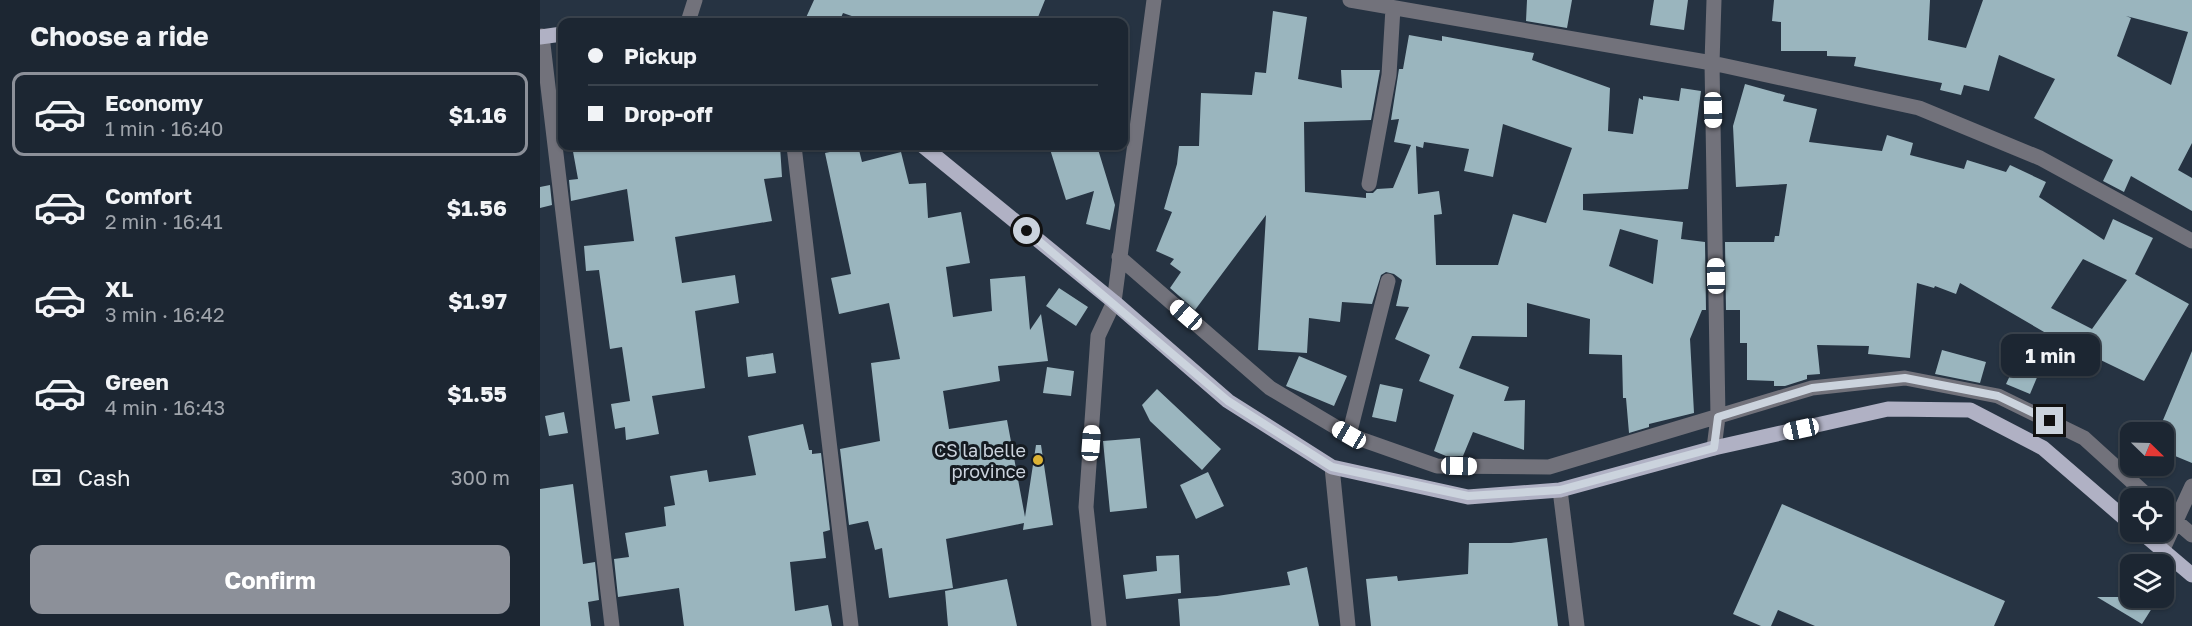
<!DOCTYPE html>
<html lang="en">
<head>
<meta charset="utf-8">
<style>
	:root { --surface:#1c2632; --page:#29323e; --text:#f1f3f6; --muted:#a0a5ac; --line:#3a434d; --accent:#8c9099 }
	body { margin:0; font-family:"Golos Text",sans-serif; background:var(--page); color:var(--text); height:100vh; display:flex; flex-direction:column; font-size:22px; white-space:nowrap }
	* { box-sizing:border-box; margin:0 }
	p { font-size:20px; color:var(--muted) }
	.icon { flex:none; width:33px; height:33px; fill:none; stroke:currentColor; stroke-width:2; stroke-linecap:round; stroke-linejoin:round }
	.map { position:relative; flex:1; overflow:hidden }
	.side { display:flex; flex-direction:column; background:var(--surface); width:540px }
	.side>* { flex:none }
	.top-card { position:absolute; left:18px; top:18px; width:570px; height:132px; border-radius:12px; box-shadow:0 2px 4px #0004,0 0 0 2px var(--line); display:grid; align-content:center; height:132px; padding:0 30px; background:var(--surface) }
	.needle { width:39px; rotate:113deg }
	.fabs { position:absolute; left:1580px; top:422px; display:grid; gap:12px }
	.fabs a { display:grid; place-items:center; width:54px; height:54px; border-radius:12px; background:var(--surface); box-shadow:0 2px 4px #0004,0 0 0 2px var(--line); font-size:30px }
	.end { position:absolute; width:27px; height:27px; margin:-14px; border:8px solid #cbd3dd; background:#111; box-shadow:0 0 0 3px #111 }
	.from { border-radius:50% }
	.bubble { position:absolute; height:42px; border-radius:12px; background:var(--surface); box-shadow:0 2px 4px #0004,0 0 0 2px var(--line); font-size:20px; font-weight:700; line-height:42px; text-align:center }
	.car { position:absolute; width:18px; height:36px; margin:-18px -9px; border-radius:8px; box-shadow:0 0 4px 2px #0007; background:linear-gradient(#fff 24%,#345 0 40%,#fff 0 76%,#345 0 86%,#fff 0) }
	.top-card b { display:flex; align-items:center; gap:21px; height:57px; font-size:22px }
	.top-card b+b { border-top:2px solid var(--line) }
	.top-card i { width:15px; height:15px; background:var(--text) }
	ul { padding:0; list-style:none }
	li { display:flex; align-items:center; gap:18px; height:84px; margin:0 12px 9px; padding:0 18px; border:3px solid transparent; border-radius:12px }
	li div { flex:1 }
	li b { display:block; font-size:22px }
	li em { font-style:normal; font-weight:700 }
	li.on { border-color:var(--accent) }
	li>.icon { width:54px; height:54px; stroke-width:1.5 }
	h2 { padding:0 30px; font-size:27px; line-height:72px }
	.pay { display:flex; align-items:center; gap:15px; height:66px; padding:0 30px; font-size:22px }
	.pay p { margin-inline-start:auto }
	.primary-button { display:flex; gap:12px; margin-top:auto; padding:12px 30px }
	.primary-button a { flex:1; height:69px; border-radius:12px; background:var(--accent); color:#fff; font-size:24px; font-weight:700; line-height:69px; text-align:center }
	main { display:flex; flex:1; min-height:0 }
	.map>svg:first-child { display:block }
</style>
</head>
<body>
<main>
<section class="side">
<h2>Choose a ride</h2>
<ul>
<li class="on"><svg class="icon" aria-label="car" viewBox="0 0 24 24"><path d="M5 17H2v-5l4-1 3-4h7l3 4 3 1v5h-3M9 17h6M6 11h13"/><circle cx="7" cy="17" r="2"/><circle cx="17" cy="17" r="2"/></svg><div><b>Economy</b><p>1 min · 16:40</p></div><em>$1.16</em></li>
<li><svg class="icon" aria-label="car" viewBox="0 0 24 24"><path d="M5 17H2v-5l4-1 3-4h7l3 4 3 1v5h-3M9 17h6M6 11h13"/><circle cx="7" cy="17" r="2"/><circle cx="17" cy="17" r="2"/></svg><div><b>Comfort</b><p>2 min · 16:41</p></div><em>$1.56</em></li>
<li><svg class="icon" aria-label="car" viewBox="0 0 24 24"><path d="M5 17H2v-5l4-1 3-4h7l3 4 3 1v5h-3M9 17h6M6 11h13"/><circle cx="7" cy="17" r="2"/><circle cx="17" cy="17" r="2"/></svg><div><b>XL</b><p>3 min · 16:42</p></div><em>$1.97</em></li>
<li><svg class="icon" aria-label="car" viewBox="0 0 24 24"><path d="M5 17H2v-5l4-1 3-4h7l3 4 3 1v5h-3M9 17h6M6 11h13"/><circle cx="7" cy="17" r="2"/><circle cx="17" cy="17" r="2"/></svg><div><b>Green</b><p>4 min · 16:43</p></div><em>$1.55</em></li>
</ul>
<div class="pay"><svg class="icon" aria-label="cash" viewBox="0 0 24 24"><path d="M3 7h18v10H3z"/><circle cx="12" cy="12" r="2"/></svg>Cash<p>300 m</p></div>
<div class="primary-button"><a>Confirm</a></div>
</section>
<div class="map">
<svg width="1652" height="626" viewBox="0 0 1652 626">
	<rect width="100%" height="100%" fill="#263342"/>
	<path fill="#9ab5be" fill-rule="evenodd" d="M 274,0 L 505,0 L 496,22 L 329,22 L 303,13 L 299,22 L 264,22 Z
		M 987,0 L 1032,0 L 1027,28 L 986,21 Z
		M 1114,0 L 1148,0 L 1144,30 L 1110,25 Z
		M 1234,0 L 1390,0 L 1388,40 L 1426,48 L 1443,0 L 1652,0 L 1652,143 L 1638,170 L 1652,178 L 1652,211 L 1591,176 L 1584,192 L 1563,181 L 1573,160 L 1494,118 L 1515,79 L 1459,55 L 1449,91 L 1424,85 L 1421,95 L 1400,90 L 1402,83 L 1314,66 L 1316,57 L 1287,56 L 1287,51 L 1241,51 L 1241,22 L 1232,21 ZM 1586,16 L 1652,33 L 1648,32 L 1631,85 L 1577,56 L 1591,18 Z
		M 733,11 L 767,17 L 758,79 L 802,88 L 801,70 L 840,70 L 831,120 L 764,122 L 765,192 L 826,198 L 826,193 L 833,193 L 837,189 L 853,188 L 871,145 L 854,142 L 859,119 L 851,120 L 859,69 L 863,69 L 869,35 L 902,41 L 902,36 L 994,53 L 992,60 L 1070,88 L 1068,131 L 1093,134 L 1099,98 L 1103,100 L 1103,96 L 1139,101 L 1141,88 L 1161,91 L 1148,189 L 1043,194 L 1043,210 L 1143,222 L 1141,239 L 1165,242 L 1166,310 L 1162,310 L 1150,339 L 1154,413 L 1109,424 L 1109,427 L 1089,433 L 1086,398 L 1083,398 L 1082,355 L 1049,354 L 1050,319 L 987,303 L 987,337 L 932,336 L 919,368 L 969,387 L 964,401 L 985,400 L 984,450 L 933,432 L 923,456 L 906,456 L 894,451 L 914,395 L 879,381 L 890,355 L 855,339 L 869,307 L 856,306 L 862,280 L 854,274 L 846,272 L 841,275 L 832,304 L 802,302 L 800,322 L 769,318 L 767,353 L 718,350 L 726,215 L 655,310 L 630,288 L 641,272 L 630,264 L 634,259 L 616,251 L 632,212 L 624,209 L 637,164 L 639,146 L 659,146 L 661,93 L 712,95 L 715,72 L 726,73 ZM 963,124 L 1032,148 L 1006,223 L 973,214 L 958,265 L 896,265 L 894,215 L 902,214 L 899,191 L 878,194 L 876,146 L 883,148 L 884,142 L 929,149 L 924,171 L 953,177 ZM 1080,229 L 1118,240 L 1113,284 L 1069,266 Z
		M 1205,84 L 1245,95 L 1243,101 L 1277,109 L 1269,142 L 1342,151 L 1347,135 L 1373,143 L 1370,155 L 1424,169 L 1427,160 L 1466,172 L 1470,165 L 1506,182 L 1499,197 L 1564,240 L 1573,219 L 1613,238 L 1595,274 L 1649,304 L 1604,381 L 1511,336 L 1420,283 L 1416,294 L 1395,286 L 1394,288 L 1377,283 L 1370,358 L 1328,354 L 1329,346 L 1277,345 L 1280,374 L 1267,375 L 1267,379 L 1245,386 L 1234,386 L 1234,381 L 1207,380 L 1207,343 L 1200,343 L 1200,310 L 1186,310 L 1185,242 L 1234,242 L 1235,236 L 1239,236 L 1247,184 L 1196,187 L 1193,126 ZM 1543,259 L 1587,280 L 1552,329 L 1511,308 Z
		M 32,146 L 240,146 L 242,177 L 224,179 L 232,221 L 135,237 L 142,283 L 195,275 L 199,303 L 155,311 L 165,388 L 112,396 L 119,434 L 86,440 L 85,427 L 75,429 L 71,404 L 90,401 L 82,347 L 70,349 L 59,270 L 46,271 L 44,246 L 94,241 L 87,189 L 31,201 L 29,180 L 38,179 Z
		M 318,146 L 322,162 L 361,152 L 369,184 L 386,183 L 388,218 L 421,212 L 430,263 L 406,267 L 413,317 L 452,311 L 450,279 L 485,276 L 490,330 L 501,314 L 508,361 L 458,366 L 460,381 L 403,391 L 409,429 L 467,420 L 485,517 L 496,445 L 501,445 L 513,525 L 483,530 L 484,523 L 406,539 L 413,588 L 349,598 L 342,548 L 335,550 L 328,521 L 309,525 L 300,449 L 340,441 L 331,363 L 360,359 L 349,303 L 299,314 L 291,278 L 311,274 L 285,153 Z
		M 509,146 L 557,146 L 575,205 L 570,230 L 546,224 L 554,191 L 526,200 Z
		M 10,185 L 12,205 L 0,208 L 0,187 Z
		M 519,288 L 548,307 L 536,326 L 506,306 Z
		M 1402,350 L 1446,362 L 1440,383 L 1395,374 Z
		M 1652,351 L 1652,463 L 1623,451 L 1623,432 L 1618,432 Z
		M 233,353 L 236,373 L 208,377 L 206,357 Z
		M 759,356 L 807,376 L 794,406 L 746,386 Z
		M 1475,365 L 1498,375 L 1490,394 L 1466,384 Z
		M 507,367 L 534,371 L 531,396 L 503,393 Z
		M 840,384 L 863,389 L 856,422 L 832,417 Z
		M 617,389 L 681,449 L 662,470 L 610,421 L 602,405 Z
		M 24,412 L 28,433 L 9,436 L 5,416 Z
		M 263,424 L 269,450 L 272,450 L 272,454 L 281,453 L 290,530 L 283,532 L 286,558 L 250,562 L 255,611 L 288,605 L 292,626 L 144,626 L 139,588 L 78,597 L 74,559 L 89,557 L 85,533 L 126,526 L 124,507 L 135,505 L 130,476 L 167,470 L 169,482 L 216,475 L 208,436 Z
		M 600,438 L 607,508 L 570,512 L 563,441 Z
		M 668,472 L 684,506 L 656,519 L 640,485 Z
		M 33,484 L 43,564 L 55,562 L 59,600 L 48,602 L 51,626 L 0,626 L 0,489 Z
		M 1242,504 L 1465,601 L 1454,626 L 1275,626 L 1238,610 L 1231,626 L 1221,626 L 1193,614 Z
		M 1007,538 L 1018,626 L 831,626 L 826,579 L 857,576 L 858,581 L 928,574 L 929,543 L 971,543 Z
		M 639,555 L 641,593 L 586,599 L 583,575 L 617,571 L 616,556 Z
		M 767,567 L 779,626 L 640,626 L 638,599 L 677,596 L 750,585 L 747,572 Z
		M 467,579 L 477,626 L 408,626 L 405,591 Z
		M 1557,597 L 1619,597 L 1602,624 Z"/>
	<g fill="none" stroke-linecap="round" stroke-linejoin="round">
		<path stroke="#72727b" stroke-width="15" d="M 810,0 L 1172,63 L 1379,108 L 1500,158 L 1652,241
			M 1174,0 L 1172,63 L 1178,417 L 1174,448
			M 148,22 L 155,0
			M 2,36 L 72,626
			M 254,146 L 311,626
			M 829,184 L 849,75 L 853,8
			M 579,257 L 730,388 L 809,435 L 897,466 L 1009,467 L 1272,388 L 1365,378 L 1458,396 L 1544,438 L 1610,498
			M 809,435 L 848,281
			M 792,467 L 808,626
			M 1020,490 L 1037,626
			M 1623,510 L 1652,535
			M 1622,551 L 1652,486
			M 559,626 L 546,507 L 558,336 L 574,302 L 614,0"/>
		<path stroke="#b0b1c4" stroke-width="15" d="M 0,37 L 22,34
			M 383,146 L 574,302 L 688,401 L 792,467 L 928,497 L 1020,490 L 1174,448 L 1348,409 L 1430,410 L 1503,448 L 1590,523
			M 1600,531 L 1652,575"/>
	</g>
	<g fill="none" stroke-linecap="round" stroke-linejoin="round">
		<path stroke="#cbd3dd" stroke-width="8" d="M 487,231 L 688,401 L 792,467 L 928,496 L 1020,490 L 1174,448 L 1178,417 L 1272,388 L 1365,378 L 1458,396 L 1510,421"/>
	</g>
	<circle fill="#dcb233" stroke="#151b21" stroke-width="2" cx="498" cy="460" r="6"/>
	<g text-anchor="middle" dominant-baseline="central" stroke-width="6" stroke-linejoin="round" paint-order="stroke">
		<g font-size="18" fill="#cbd3dd" stroke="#151b21" text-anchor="end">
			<text x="486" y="450">CS la belle<tspan x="486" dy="21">province</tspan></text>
		</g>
	</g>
</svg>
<div class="fabs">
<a><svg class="needle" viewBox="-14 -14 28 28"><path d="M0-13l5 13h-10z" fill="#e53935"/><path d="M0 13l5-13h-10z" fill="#a0a5ac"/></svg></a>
<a><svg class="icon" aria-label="locate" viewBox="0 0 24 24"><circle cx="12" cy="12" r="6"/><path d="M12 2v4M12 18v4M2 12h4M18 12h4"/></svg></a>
<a><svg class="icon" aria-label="layers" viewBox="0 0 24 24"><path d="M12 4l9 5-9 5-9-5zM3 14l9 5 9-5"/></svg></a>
</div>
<i class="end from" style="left:487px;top:231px"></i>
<i class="end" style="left:1510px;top:421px"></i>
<div class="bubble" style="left:1461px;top:334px;width:99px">1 min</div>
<i class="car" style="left:1173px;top:110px;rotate:179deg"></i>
<i class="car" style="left:1176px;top:276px;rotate:359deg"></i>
<i class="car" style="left:646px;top:315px;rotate:311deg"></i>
<i class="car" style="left:1261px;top:429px;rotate:258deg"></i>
<i class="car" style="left:809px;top:435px;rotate:300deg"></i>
<i class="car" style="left:551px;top:443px;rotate:4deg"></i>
<i class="car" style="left:919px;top:466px;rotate:91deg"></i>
<div class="top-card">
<b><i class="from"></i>Pickup</b>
<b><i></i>Drop-off</b>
</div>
</div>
</main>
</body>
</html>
